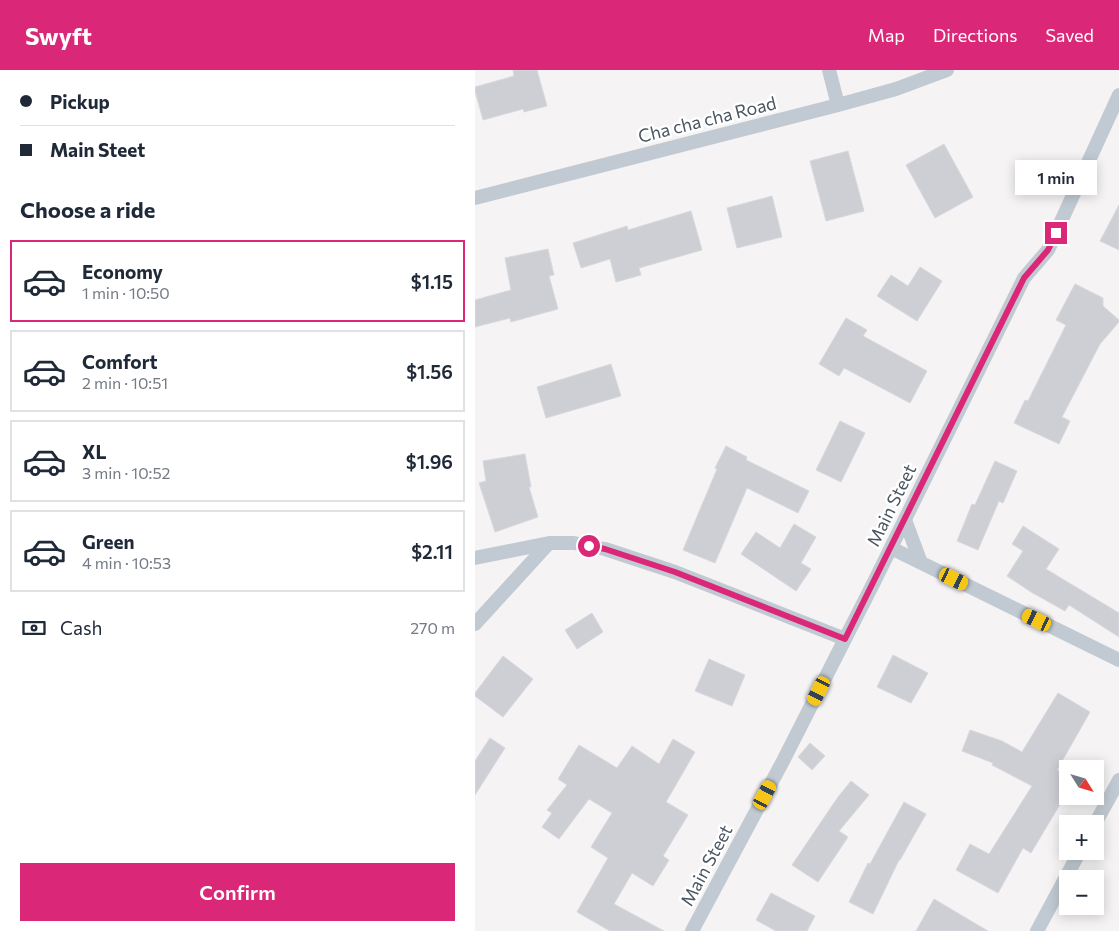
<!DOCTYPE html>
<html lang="en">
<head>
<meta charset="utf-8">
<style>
	:root { --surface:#fff; --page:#f2f2f3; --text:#1f2937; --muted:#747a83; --line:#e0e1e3; --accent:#db2777 }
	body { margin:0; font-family:Commissioner,sans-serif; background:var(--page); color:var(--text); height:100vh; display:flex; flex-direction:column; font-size:19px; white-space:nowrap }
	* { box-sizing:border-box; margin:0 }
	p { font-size:16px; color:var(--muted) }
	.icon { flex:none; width:28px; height:28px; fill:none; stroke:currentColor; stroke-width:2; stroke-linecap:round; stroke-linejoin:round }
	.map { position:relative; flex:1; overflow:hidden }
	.drawer { display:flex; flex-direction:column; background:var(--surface); width:475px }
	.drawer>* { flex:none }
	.guide { display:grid; align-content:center; height:110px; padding:0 20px; background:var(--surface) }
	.needle { width:32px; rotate:127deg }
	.buttons { position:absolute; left:584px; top:690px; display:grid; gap:10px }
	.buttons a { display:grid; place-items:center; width:45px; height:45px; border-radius:0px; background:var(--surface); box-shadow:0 2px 12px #0003; font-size:25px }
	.end { position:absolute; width:22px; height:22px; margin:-11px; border:6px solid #db2777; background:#fff; box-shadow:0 0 0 2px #fff }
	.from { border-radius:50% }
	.bubble { position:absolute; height:35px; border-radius:0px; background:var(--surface); box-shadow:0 2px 12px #0003; font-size:16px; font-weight:600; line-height:35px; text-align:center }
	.car { position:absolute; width:15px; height:30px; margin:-15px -8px; border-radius:6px; box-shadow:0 0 4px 1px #0007; background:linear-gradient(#f5c518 24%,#345 0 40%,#f5c518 0 76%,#345 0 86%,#f5c518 0) }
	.guide b { display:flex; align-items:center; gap:18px; height:48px; font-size:19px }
	.guide b+b { border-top:1px solid var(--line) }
	.guide i { width:12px; height:12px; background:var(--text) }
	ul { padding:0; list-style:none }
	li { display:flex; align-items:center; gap:15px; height:82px; margin:0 10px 8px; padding:0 10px; border:2px solid var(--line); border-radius:0px }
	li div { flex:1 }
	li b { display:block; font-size:19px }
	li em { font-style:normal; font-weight:600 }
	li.current { border-color:var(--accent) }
	li>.icon { width:45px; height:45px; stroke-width:1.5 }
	h2 { padding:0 20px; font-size:22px; line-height:60px }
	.pay { display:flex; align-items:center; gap:12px; height:55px; padding:0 20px; font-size:19px }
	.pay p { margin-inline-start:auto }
	.cta { display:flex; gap:10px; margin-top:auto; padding:10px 20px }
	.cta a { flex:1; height:58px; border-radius:0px; background:var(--accent); color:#fff; font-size:20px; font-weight:600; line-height:58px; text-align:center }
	header { display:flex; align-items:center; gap:30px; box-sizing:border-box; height:70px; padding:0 25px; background:var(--accent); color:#fff }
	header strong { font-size:24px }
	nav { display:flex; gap:28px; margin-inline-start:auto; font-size:18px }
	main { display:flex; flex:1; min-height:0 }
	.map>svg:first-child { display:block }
</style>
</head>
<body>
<header>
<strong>Swyft</strong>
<nav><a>Map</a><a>Directions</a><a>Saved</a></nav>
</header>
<main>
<section class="drawer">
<div class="guide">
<b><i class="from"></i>Pickup</b>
<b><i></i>Main Steet</b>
</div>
<h2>Choose a ride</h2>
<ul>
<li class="current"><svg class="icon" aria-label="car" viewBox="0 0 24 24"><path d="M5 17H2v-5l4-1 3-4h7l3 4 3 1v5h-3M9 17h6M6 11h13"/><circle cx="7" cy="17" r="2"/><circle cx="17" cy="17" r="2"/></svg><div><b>Economy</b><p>1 min · 10:50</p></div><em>$1.15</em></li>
<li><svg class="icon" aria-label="car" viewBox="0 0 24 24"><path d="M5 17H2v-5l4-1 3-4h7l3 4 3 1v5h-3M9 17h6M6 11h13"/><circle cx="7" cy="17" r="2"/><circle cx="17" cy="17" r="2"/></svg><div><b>Comfort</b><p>2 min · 10:51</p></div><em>$1.56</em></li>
<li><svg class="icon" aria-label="car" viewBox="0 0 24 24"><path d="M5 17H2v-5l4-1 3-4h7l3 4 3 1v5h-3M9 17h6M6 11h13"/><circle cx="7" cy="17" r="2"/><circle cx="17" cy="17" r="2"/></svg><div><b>XL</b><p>3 min · 10:52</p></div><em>$1.96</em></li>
<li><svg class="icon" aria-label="car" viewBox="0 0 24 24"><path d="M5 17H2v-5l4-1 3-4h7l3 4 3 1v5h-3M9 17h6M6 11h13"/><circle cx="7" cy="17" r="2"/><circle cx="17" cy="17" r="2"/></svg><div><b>Green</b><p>4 min · 10:53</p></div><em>$2.11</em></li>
</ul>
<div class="pay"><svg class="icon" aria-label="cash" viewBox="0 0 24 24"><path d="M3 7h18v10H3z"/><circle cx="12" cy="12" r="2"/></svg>Cash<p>270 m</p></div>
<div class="cta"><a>Confirm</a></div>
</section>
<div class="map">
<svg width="644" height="861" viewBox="0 0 644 861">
	<rect width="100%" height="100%" fill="#f5f3f3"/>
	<path fill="#cdcfd5" stroke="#d7d9de" d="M 38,0 L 62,0 L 72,36 L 49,42 L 48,39 L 8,50 L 0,21 L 0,17 L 39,6 Z
		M 469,74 L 498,127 L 460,148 L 431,95 Z
		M 373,81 L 389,141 L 351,151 L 335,91 Z
		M 297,126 L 307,167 L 262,178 L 252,138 Z
		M 644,135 L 644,180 L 625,171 Z
		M 216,141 L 227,180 L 164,198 L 166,205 L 141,212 L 135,189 L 106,198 L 98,173 L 152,156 L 153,160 Z
		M 73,179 L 79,205 L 74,206 L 83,239 L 36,252 L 35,248 L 0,257 L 0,230 L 36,220 L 30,188 Z
		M 445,197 L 467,211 L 442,251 L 402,226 L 416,205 L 433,216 Z
		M 600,214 L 628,228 L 628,236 L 644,250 L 644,252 L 625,274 L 587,347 L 595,351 L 584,374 L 539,353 L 550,330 L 553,331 L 591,255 L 581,250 Z
		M 371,248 L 392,260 L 388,266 L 452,301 L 435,333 L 369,298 L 364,306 L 344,294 Z
		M 136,294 L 146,326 L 71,348 L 62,317 Z
		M 365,351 L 390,363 L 366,412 L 341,400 Z
		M 251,376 L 272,387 L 271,390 L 334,421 L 323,443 L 272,418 L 240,493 L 208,480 L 242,399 L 240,398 Z
		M 50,384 L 56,417 L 54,417 L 63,447 L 20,462 L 4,413 L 11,411 L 8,391 Z
		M 520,391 L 542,401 L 528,433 L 524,431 L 503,480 L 482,471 L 497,434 L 500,435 Z
		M 319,454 L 341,467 L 326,493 L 336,499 L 321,521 L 266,484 L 281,462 L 305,478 Z
		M 548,456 L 584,479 L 571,499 L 644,543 L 644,567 L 594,535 L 590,541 L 556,522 L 532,506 L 548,481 L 537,474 Z
		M 117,543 L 128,562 L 102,579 L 90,560 Z
		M 418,585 L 453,603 L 436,633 L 402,617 Z
		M 28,586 L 58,609 L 28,647 L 0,626 L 0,623 Z
		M 234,589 L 270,605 L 257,636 L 220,621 Z
		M 583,623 L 615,642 L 582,700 L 592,705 L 592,734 L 587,731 L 556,783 L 548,778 L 523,823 L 481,800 L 495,774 L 514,784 L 557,716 L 517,695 L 518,693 L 487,681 L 495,660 L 527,671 L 547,682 Z
		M 15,668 L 30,678 L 0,725 L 0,691 Z
		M 198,669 L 220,682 L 191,732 L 213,745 L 188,786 L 194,790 L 178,816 L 157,803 L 139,834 L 189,861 L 135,861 L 102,842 L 133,788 L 116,777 L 137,743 L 114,729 L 84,769 L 67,757 L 77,743 L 72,740 L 92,715 L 83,709 L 104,675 L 142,698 L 157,676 L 184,694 Z
		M 335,673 L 350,686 L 337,700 L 323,687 Z
		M 376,711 L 394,725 L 364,761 L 373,767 L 343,812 L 317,795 L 363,727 Z
		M 429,732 L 451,744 L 425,790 L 424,790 L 398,844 L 374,832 L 393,793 L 395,794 Z
		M 296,823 L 340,846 L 332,861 L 301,861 L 281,850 Z
		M 459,829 L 513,861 L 441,861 Z"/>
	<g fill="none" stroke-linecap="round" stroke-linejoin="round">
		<path stroke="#c1cad2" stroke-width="14" d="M 354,0 L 363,35
			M 0,128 L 363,35 L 421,19 L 472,0
			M 430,450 L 446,493
			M 416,478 L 644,590
			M 0,488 L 74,473
			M 0,554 L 74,473 L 99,473 L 130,479 L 200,502 L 370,569
			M 620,754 L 644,710
			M 217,861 L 308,691 L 399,512 L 549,208 L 573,180 L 644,25
			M 562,861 L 605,781"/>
	</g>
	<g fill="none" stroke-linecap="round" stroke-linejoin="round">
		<path stroke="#db2777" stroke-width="6" d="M 114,476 L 130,479 L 200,502 L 370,569 L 549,208 L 573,180 L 581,163"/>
	</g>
	<g text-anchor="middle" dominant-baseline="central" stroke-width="5" stroke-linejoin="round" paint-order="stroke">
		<g font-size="18" fill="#4a5661" stroke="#fff">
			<text transform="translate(232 49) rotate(-14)">Cha cha cha Road</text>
			<text transform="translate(416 435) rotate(-64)">Main Steet</text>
			<text transform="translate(231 795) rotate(-62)">Main Steet</text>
		</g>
	</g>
</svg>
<div class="buttons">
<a><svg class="needle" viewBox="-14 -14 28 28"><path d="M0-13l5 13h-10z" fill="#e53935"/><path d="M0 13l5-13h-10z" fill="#747a83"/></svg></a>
<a>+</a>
<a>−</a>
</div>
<i class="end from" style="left:114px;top:476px"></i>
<i class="end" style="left:581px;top:163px"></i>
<div class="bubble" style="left:540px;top:90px;width:82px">1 min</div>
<i class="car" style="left:479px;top:509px;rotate:116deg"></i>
<i class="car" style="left:562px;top:550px;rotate:296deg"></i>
<i class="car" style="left:344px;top:621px;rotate:207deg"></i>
<i class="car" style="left:290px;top:725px;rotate:28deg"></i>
</div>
</main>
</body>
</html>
